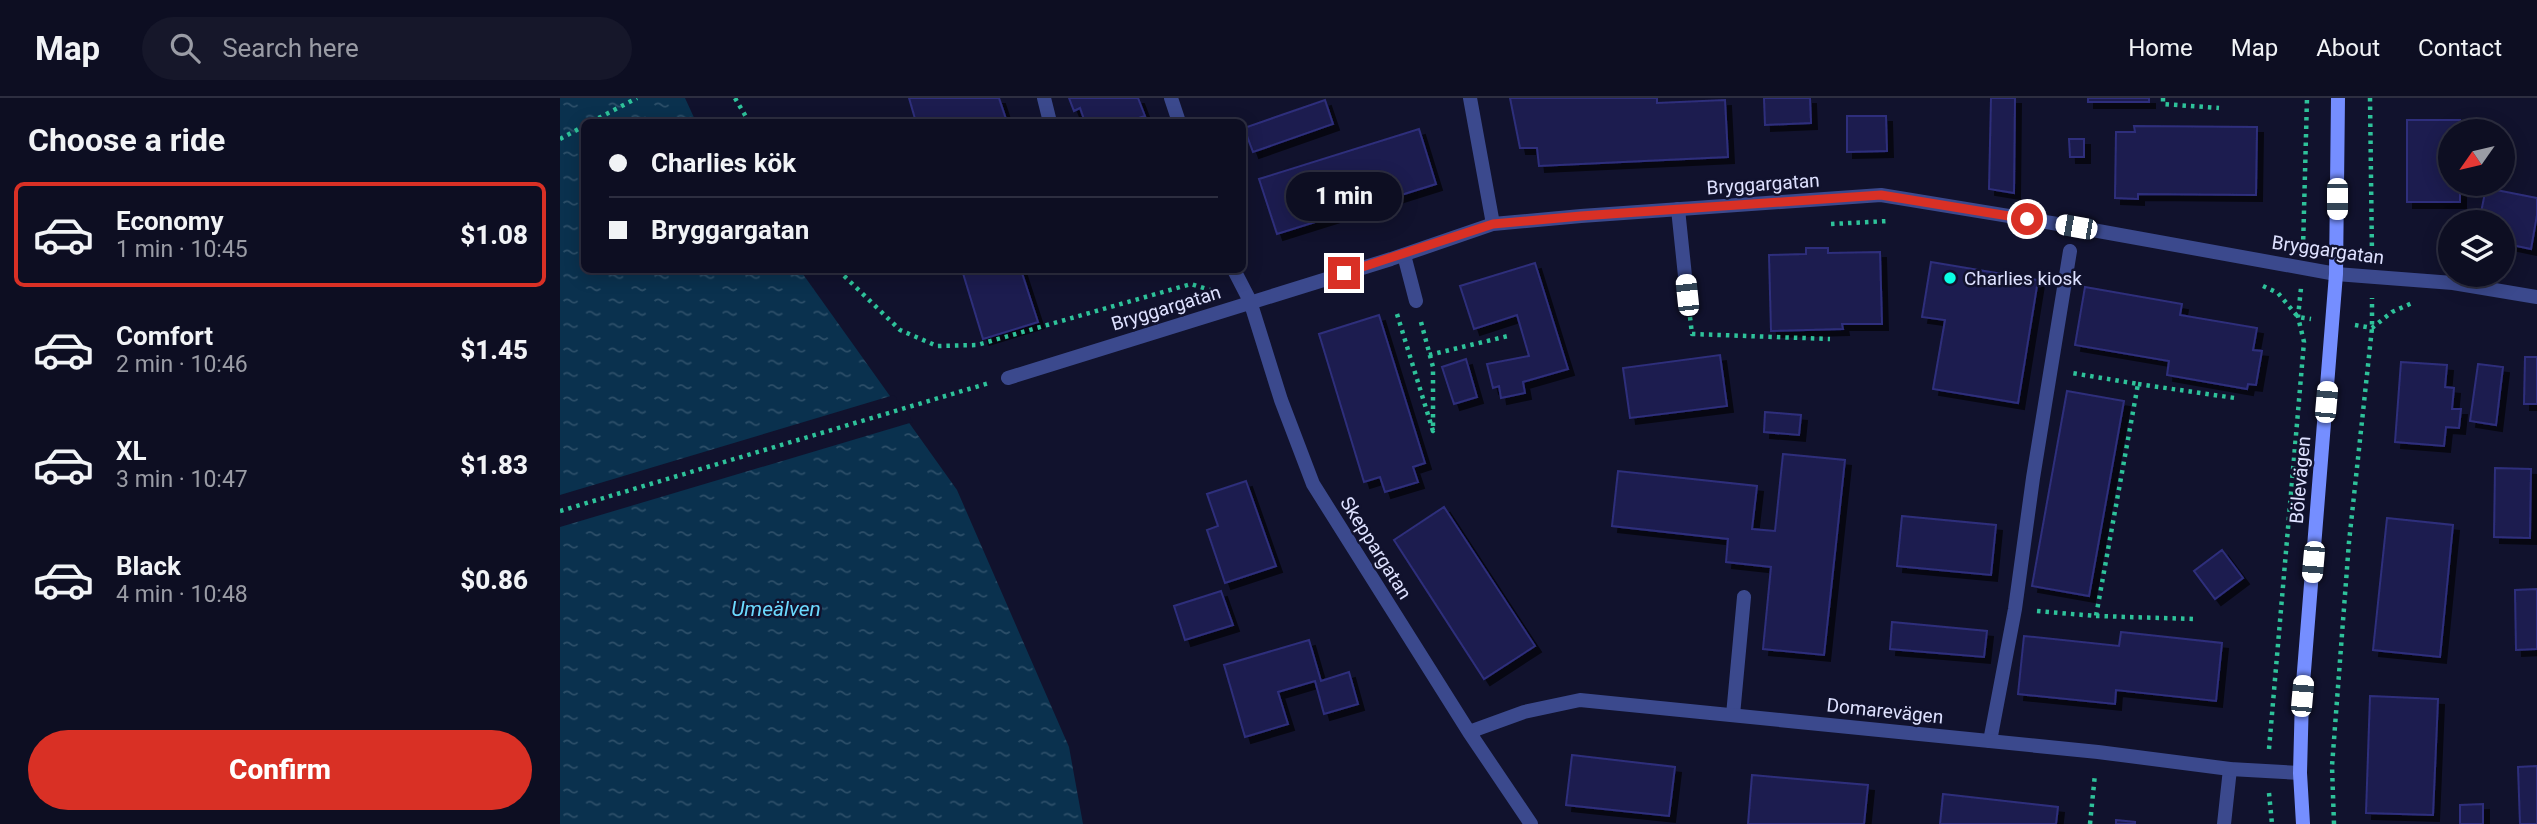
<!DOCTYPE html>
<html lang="en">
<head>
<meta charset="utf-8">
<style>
	:root { --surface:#0d0e22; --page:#16172a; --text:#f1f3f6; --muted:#9a9ca5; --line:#2d2e40; --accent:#d93025 }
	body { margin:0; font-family:Roboto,sans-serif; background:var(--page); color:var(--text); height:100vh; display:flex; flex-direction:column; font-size:26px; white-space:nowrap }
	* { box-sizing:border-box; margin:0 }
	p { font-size:23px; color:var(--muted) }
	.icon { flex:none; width:38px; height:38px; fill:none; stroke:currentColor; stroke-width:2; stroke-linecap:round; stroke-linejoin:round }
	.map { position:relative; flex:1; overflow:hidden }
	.panel { display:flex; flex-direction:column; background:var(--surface); width:560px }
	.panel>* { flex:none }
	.guide { position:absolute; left:21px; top:21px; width:665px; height:154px; border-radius:10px; box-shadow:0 4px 18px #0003,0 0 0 2px var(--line); display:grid; align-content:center; height:154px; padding:0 28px; background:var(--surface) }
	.needle { width:46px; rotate:236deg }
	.controls { position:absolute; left:1878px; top:21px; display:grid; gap:14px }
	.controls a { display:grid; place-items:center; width:77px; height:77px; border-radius:50%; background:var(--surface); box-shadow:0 4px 18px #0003,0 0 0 2px var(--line); font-size:35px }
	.end { position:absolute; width:32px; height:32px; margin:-16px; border:9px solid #d93025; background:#fff; box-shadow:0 0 0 4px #fff }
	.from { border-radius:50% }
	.bubble { position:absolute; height:49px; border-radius:24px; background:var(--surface); box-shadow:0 4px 18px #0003,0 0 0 2px var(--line); font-size:23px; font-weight:800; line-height:49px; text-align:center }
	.car { position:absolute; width:21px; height:42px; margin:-21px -10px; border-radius:9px; box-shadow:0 0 5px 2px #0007; background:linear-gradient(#fff 24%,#345 0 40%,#fff 0 76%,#345 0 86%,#fff 0) }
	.guide b { display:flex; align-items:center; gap:24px; height:66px; font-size:26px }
	.guide b+b { border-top:2px solid var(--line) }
	.guide i { width:18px; height:18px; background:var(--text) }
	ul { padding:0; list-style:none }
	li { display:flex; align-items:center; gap:21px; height:105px; margin:0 14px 10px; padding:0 14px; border:4px solid transparent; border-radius:10px }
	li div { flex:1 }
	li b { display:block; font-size:26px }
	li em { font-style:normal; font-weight:800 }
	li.current { border-color:var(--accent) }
	li>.icon { width:63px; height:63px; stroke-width:1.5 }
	h2 { padding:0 28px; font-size:32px; line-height:84px }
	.cta { display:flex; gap:14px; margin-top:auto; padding:14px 28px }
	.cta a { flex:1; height:80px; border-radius:42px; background:var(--accent); color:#fff; font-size:28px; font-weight:800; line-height:80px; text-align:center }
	header { display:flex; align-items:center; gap:42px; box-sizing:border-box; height:98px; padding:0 35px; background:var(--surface); border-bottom:2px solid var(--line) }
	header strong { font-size:33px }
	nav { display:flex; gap:38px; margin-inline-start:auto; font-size:24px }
	.search { width:490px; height:63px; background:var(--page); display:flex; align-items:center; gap:18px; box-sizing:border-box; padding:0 24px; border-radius:38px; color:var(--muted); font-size:26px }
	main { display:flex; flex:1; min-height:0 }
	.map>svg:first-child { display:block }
</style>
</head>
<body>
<header>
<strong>Map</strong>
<div class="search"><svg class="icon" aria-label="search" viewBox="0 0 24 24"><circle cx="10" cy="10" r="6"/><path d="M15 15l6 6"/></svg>Search here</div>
<nav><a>Home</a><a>Map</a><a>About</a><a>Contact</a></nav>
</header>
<main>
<section class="panel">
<h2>Choose a ride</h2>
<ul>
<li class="current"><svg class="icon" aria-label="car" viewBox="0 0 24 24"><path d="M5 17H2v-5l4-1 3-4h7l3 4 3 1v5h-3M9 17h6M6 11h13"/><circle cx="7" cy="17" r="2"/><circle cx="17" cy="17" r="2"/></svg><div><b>Economy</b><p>1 min · 10:45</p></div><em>$1.08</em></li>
<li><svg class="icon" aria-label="car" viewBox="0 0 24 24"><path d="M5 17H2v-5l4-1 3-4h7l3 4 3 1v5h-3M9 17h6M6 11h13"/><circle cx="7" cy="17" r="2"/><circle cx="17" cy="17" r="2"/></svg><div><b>Comfort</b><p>2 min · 10:46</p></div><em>$1.45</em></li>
<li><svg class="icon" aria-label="car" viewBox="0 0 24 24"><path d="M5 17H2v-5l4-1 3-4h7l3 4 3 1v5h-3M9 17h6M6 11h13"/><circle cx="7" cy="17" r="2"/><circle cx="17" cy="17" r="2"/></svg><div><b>XL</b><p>3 min · 10:47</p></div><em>$1.83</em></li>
<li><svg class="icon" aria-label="car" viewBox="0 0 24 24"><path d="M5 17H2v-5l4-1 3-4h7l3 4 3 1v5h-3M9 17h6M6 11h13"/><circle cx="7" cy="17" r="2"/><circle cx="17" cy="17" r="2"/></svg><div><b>Black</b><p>4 min · 10:48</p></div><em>$0.86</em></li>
</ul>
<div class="cta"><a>Confirm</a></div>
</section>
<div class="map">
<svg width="1977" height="726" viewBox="0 0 1977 726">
	<defs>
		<pattern id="water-ripples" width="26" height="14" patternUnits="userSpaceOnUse" patternTransform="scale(1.75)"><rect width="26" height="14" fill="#0a314e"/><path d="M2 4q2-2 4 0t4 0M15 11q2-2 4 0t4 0" fill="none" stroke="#2d4f69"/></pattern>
		<filter id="shadow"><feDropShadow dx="6" dy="6" stdDeviation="0" flood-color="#0009"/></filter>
	</defs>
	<rect width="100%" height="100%" fill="#11122d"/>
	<path fill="url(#water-ripples)" d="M 0,0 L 125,0 L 136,24 L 24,24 L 24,172 L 240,172 L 397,392 L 509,649 L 523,726 L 0,726 Z"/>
	<path fill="#11122d" d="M 334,297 L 353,324 L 0,429 L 0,397 Z"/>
	<path fill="#1d1d4f" stroke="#2e2f7b" stroke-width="2" filter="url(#shadow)" d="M 349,0 L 439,0 L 447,24 L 356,24 Z
		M 509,0 L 578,0 L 585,18 L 566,24 L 525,24 L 520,10 L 514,13 Z
		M 950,0 L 1097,0 L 1097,5 L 1165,2 L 1168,59 L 979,68 L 977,50 L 960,50 Z
		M 1204,0 L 1250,0 L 1251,25 L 1205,27 Z
		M 1431,0 L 1455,0 L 1454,95 L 1429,91 Z
		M 1528,0 L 1589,0 L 1589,4 L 1528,4 Z
		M 765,2 L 773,26 L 693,54 L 684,30 Z
		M 1287,18 L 1326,18 L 1327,53 L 1287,54 Z
		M 1847,22 L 1900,22 L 1900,33 L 1890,33 L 1890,86 L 1900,86 L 1900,104 L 1847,104 Z
		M 1574,28 L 1697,29 L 1696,97 L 1578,96 L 1578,101 L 1555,100 L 1556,34 L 1575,34 Z
		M 859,31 L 876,86 L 717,136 L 699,81 Z
		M 1509,41 L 1524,41 L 1524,59 L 1510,59 Z
		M 1926,90 L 1977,100 L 1977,117 L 1971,151 L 1942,145 L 1942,124 L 1919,124 Z
		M 1246,150 L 1268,150 L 1268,155 L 1320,154 L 1322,226 L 1282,226 L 1283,231 L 1211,233 L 1209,157 L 1246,156 Z
		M 1371,164 L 1478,182 L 1458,305 L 1373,291 L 1385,222 L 1362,219 Z
		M 975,165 L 1008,271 L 963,284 L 965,295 L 941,300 L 939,288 L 933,290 L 927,266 L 969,258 L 957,217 L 914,231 L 900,188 Z
		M 402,172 L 461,172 L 478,224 L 423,241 Z
		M 1525,189 L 1622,206 L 1620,217 L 1697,230 L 1693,252 L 1702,253 L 1696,287 L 1688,286 L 1687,291 L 1607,277 L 1609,263 L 1515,247 Z
		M 819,217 L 865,365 L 853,369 L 858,384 L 825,394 L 820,379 L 804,384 L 759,236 Z
		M 1160,257 L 1167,308 L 1070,320 L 1063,270 Z
		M 1965,259 L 1977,259 L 1977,306 L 1964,306 Z
		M 906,261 L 917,299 L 894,306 L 882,269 Z
		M 1841,264 L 1887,267 L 1885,289 L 1894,290 L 1892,311 L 1901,311 L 1899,330 L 1886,329 L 1884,348 L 1835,344 Z
		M 1918,266 L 1943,269 L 1936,327 L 1910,323 Z
		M 1507,293 L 1564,303 L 1529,498 L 1472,488 Z
		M 1205,314 L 1241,317 L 1239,337 L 1204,334 Z
		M 1223,356 L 1285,362 L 1264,557 L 1203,551 L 1211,469 L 1166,464 L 1168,441 L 1052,428 L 1058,373 L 1197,388 L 1192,431 L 1215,433 Z
		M 1935,370 L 1971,371 L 1970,440 L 1934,439 Z
		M 686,383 L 716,468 L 665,485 L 647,432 L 658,428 L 647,396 Z
		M 884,409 L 975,548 L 924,581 L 834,442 Z
		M 1342,418 L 1436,427 L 1431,477 L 1337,468 Z
		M 1827,420 L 1893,427 L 1880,559 L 1813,552 Z
		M 1662,452 L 1683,480 L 1655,501 L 1634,473 Z
		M 1977,491 L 1977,551 L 1956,552 L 1955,492 Z
		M 661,493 L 673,527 L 625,542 L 614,508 Z
		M 1332,524 L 1427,533 L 1424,559 L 1330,551 Z
		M 1561,534 L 1662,545 L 1656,603 L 1556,592 L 1555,606 L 1458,596 L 1464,538 L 1559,548 Z
		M 749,542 L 761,583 L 789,574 L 798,606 L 764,616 L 755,583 L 718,594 L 728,626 L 685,639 L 664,567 Z
		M 1810,598 L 1878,601 L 1873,717 L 1806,715 Z
		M 1012,657 L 1115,669 L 1109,718 L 1006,707 Z
		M 1977,668 L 1977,726 L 1960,726 L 1958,669 Z
		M 1192,677 L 1308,687 L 1304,726 L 1188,726 Z
		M 1383,696 L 1498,709 L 1496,726 L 1380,726 Z
		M 1923,706 L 1923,726 L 1900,726 L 1900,707 Z
		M 1556,722 L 1575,724 L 1575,726 L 1556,726 Z"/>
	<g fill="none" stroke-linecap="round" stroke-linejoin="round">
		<path stroke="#2ec29a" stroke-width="4.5" stroke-dasharray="3.5 5" stroke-linecap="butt" d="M 175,0 L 189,24
			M 1603,0 L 1603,6 L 1659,10
			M 1810,0 L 1812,157
			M 31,24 L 77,0
			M 0,41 L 24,28
			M 1271,126 L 1329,123
			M 1743,150 L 1747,0
			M 278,172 L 340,232 L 377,248 L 417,247 L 631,186 L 653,193
			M 1703,188 L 1718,195 L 1738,219 L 1751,221
			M 837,216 L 873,333 L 873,269 L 861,224
			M 1130,219 L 1132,236 L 1270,241
			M 1795,227 L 1812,230 L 1832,214 L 1852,205
			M 869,257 L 948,238
			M 1578,286 L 1675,300
			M 0,413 L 429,285
			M 1477,513 L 1536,518 L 1578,286 L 1512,275
			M 1536,518 L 1635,521
			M 1709,651 L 1744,244 L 1738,219 L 1741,190
			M 1709,695 L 1712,726
			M 1530,726 L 1535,676
			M 1774,726 L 1772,668 L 1789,444 L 1812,230 L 1812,200"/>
		<path stroke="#3b498d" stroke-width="14" d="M 484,0 L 490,24
			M 1118,111 L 1127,197
			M 844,157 L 856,203
			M 1173,617 L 1184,499
			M 1430,643 L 1455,511 L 1473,380 L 1510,153
			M 1664,726 L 1670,671"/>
		<path stroke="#3b498d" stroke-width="14" d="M 611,0 L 619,24
			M 910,0 L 933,126
			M 674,172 L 690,203 L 721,302 L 753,386 L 909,634 L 971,726
			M 448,280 L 831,161 L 933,126 L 1021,118 L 1321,97 L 1516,129 L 1776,176 L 1893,185 L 1977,199
			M 909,634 L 964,614 L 1020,602 L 1538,654 L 1670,671 L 1740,675"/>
		<path stroke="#758eff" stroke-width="14" d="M 1743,726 L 1740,675 L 1742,598 L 1776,176 L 1778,0"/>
	</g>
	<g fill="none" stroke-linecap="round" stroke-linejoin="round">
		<path stroke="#d93025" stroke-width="9" d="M 784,175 L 933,126 L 1021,118 L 1321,97 L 1467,121"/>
	</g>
	<circle fill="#0affe4" stroke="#11122d" stroke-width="2.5" cx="1390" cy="180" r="7"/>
	<g text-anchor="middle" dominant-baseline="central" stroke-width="5" stroke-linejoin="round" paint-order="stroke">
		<g font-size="19" fill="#dee1ff" stroke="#11122d">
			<text transform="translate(1203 86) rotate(-4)">Bryggargatan</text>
			<text transform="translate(1768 152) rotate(8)">Bryggargatan</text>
			<text transform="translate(606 210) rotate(-17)">Bryggargatan</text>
			<text transform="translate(1740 382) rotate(-85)">Bölevägen</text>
			<text transform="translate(816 450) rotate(58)">Skeppargatan</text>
			<text transform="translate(1325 613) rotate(6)">Domarevägen</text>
		</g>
		<g font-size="19" fill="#dee1ff" stroke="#11122d" text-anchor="start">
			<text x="1404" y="180">Charlies kiosk</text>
		</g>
		<g font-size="21" font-style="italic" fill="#6cdaff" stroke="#11122d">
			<text x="216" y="511">Umeälven</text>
		</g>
	</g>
</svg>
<div class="controls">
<a><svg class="needle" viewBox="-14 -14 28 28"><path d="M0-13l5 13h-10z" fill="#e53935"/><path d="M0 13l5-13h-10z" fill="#9a9ca5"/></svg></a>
<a><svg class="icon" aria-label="layers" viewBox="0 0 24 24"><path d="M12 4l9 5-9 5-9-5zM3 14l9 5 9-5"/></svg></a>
</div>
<i class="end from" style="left:1467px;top:121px"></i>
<i class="end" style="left:784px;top:175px"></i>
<div class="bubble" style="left:726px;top:74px;width:116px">1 min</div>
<i class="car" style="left:1777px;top:101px;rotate:180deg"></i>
<i class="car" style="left:1516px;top:129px;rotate:280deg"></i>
<i class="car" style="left:1127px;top:197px;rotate:354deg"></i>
<i class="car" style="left:1766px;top:304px;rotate:5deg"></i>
<i class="car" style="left:1753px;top:464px;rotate:185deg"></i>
<i class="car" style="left:1742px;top:598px;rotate:5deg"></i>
<div class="guide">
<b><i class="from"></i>Charlies kök</b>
<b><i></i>Bryggargatan</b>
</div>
</div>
</main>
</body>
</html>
